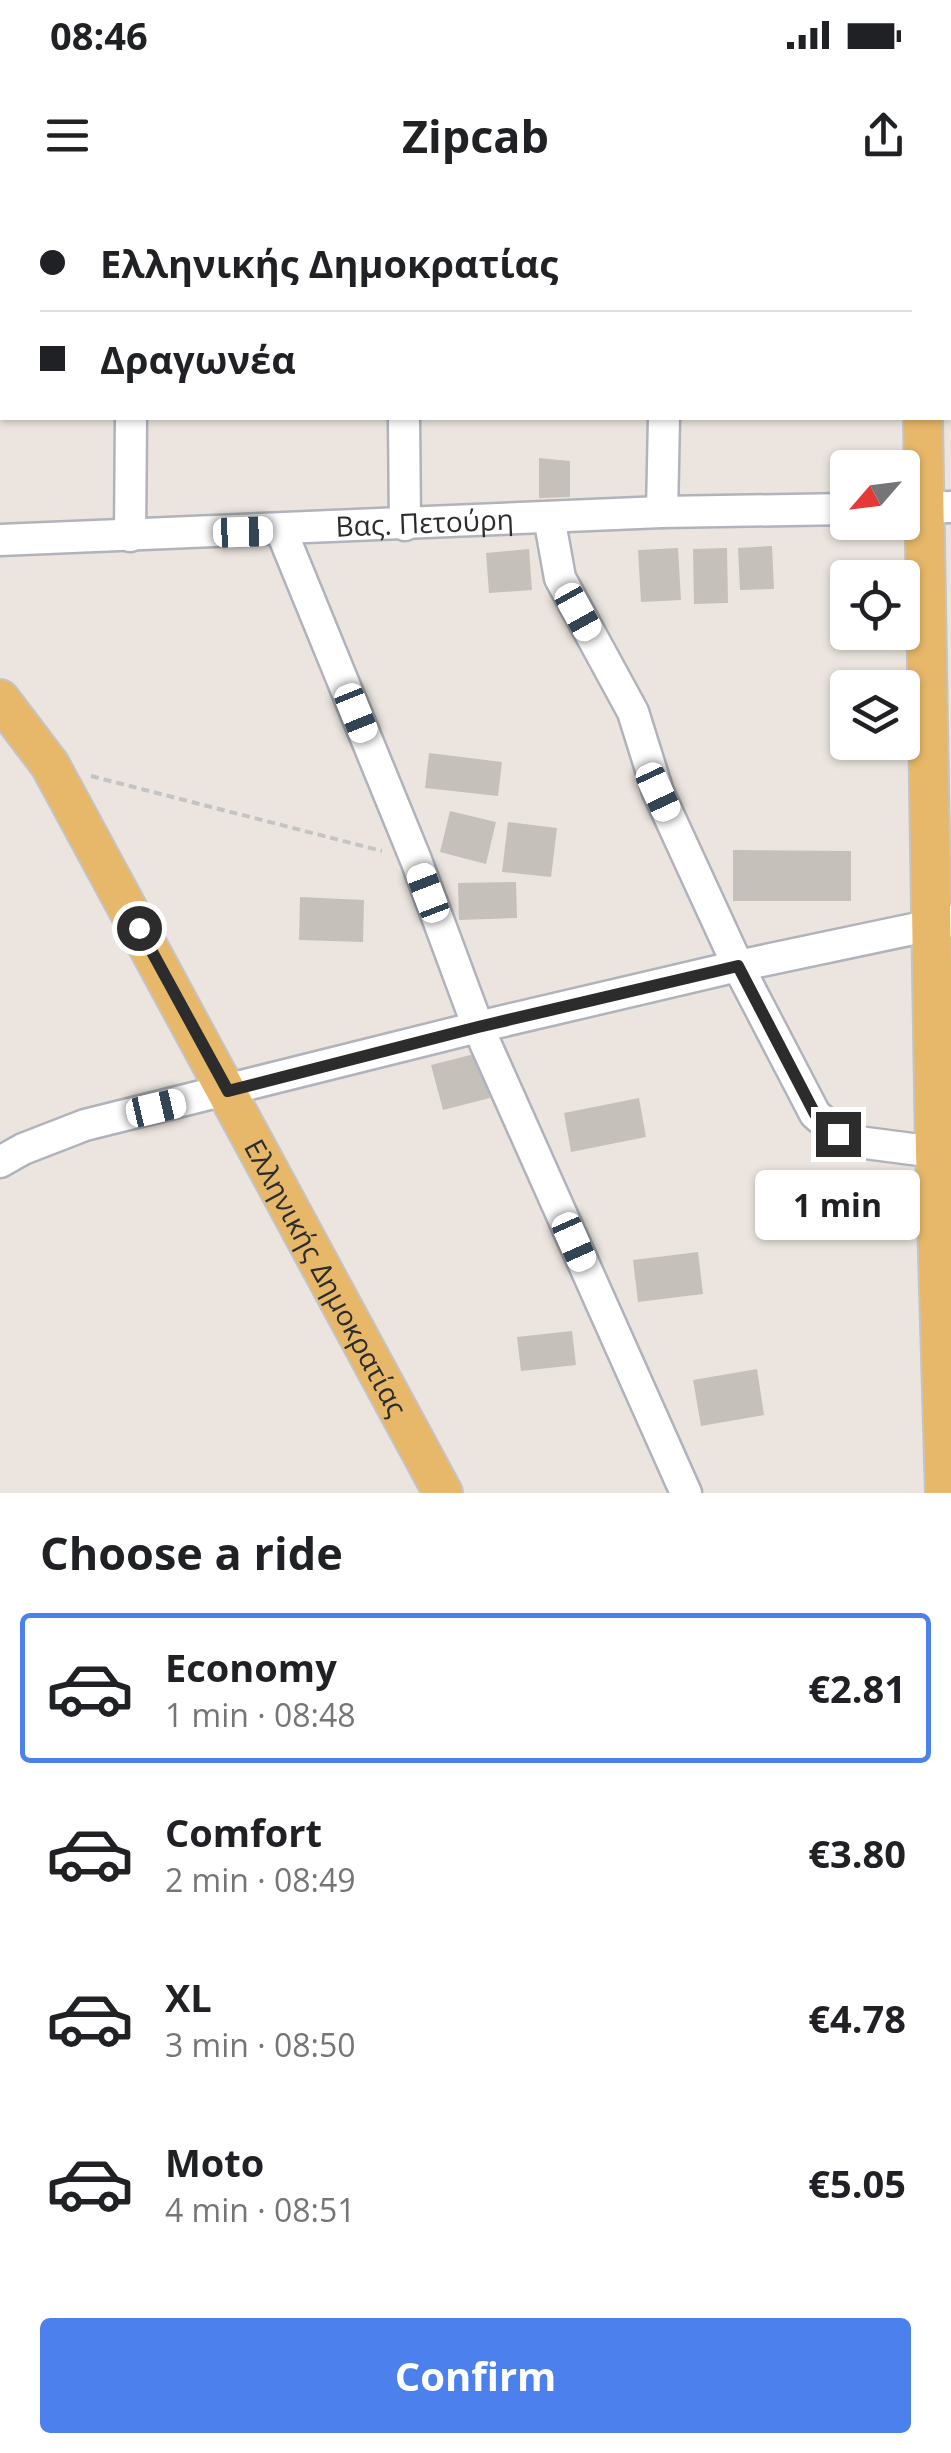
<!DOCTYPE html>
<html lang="en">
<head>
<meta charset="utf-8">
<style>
	:root { --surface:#fff; --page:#f6f6f6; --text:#202124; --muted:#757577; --line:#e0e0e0; --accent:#4b80ed }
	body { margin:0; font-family:"Open Sans",sans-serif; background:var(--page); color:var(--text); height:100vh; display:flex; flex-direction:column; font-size:38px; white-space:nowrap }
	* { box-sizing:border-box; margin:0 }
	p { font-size:32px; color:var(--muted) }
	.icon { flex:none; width:55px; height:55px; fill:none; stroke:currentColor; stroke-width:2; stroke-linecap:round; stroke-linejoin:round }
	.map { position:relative; height:1293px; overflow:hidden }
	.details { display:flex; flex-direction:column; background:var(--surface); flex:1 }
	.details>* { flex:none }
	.hud { position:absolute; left:0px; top:0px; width:952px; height:220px; box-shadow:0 2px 8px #0004; display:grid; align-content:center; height:220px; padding:0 40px; background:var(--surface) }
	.needle { width:65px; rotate:242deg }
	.buttons { position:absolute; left:830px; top:250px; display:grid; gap:20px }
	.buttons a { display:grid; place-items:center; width:90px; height:90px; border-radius:10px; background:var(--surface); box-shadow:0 2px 8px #0004; font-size:50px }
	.end { position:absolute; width:45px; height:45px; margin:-22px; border:12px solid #2c2c2c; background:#fff; box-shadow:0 0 0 5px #fff }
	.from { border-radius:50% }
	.bubble { position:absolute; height:70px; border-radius:10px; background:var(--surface); box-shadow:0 2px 8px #0004; font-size:32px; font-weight:700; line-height:70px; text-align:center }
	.car { position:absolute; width:30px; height:60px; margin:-30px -15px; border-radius:12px; box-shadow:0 0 8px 2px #0007; background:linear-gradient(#fff 24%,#345 0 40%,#fff 0 76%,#345 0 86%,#fff 0) }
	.hud b { display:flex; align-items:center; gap:35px; height:95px; font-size:38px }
	.hud b+b { border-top:2px solid var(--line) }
	.hud i { width:25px; height:25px; background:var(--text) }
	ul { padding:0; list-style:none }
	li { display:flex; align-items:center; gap:30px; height:150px; margin:0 20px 15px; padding:0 20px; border:5px solid transparent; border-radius:10px }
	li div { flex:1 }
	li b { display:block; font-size:38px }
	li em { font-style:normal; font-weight:700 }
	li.selected { border-color:var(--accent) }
	li>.icon { width:90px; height:90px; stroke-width:1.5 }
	h2 { padding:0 40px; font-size:45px; line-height:120px }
	.primary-button { display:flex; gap:20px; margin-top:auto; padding:20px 40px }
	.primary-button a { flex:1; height:115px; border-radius:10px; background:var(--accent); color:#fff; font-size:40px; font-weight:700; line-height:115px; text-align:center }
	.status { display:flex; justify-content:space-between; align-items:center; height:70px; padding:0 50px; background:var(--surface); direction:ltr }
	.status svg { height:28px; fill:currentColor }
	header { display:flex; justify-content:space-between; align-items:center; height:130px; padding:0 40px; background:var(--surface); font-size:45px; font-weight:700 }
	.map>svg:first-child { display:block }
</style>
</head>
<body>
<div class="status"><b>08:46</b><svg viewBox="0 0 49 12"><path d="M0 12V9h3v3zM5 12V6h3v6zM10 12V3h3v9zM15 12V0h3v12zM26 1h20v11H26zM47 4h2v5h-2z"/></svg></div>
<header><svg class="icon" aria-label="menu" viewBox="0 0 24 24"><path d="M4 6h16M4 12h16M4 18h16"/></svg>Zipcab<svg class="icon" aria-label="share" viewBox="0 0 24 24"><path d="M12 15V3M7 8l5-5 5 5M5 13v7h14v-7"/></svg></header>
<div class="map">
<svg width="951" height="1293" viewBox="0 0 951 1293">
	<rect width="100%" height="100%" fill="#ece5df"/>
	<path fill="#c5c0ba" d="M 539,258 L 570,261 L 570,297 L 539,298 Z
		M 772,346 L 774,389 L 740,390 L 738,348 Z
		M 678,348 L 681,400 L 641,402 L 638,350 Z
		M 727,348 L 728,403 L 694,404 L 693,349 Z
		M 529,349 L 532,390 L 489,393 L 486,353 Z
		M 429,553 L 502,562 L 498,596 L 425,588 Z
		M 450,611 L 496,622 L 486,664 L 440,652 Z
		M 508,622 L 557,628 L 551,677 L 502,672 Z
		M 733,650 L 851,651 L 851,701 L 733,701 Z
		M 516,682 L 517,718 L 459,720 L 458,683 Z
		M 300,697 L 364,700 L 363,742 L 299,740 Z
		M 478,853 L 490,898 L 443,910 L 431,865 Z
		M 639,898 L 646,937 L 571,952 L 564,913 Z
		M 698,1052 L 703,1094 L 638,1102 L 633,1060 Z
		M 572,1131 L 576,1165 L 521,1171 L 517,1137 Z
		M 757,1169 L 764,1215 L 701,1226 L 693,1180 Z"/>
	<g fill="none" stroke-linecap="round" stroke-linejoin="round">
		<defs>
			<g id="minor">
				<path d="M 400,0 L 400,2"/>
				<path d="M 664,0 L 664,2"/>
				<path d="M 136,2 L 136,0"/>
				<path d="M 950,5 L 951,5"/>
				<path d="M 0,102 L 2,102"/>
				<path d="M 404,218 L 405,325"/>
				<path d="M 902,308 L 951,307"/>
				<path d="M 662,312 L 664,218"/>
				<path d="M 549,317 L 560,378 L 633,512 L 658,592 L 738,766 L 815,914 L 838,934 L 858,942 L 935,952"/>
				<path d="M 281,330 L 416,660 L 478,827 L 686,1293"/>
				<path d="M 130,336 L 131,218"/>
				<path id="s1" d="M 0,340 L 662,312 L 848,309"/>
				<path d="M 0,962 L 23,949 L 85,925 L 478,827 L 738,766 L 951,721"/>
			</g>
			<g id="major">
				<path d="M 918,0 L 918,2"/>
				<path d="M 923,218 L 935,952 L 945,1293"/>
				<path id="s2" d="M 0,499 L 50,565 L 443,1293"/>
			</g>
		</defs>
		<use href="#minor" stroke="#b0b3bb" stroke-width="35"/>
		<use href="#major" stroke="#c4c4c4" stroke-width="42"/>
		<path stroke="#c4c4c4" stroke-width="4" stroke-dasharray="8 5" stroke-linecap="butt" d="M 91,576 L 382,651"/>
		<use href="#minor" stroke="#fff" stroke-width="30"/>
		<use href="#major" stroke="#e7b869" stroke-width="38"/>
	</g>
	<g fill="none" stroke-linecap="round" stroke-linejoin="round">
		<path stroke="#2c2c2c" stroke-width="12" d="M 139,728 L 228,891 L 478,827 L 738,766 L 815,914 L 838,934"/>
	</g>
	<g text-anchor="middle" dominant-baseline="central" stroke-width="8" stroke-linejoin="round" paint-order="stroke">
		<g font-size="28" fill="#2c2c2c" stroke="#fff">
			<text stroke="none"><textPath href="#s1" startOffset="425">Βας. Πετούρη</textPath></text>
			<text stroke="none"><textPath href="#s2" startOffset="665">Ελληνικής Δημοκρατίας</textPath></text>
		</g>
	</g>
</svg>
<div class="buttons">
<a><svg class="needle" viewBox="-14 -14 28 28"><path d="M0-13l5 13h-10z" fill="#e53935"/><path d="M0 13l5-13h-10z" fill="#757577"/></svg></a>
<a><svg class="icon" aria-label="locate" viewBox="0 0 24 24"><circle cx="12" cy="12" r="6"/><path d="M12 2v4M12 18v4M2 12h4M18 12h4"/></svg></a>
<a><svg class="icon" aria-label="layers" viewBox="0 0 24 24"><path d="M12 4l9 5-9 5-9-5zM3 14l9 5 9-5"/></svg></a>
</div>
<i class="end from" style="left:139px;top:728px"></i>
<i class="end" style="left:838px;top:934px"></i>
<div class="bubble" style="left:755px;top:970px;width:165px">1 min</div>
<i class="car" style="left:243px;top:332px;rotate:88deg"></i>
<i class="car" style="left:578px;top:412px;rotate:151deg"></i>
<i class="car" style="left:356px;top:513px;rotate:158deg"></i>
<i class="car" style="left:658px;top:592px;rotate:155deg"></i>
<i class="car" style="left:428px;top:693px;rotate:339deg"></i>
<i class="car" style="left:156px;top:908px;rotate:77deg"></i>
<i class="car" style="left:574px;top:1042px;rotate:156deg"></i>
<div class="hud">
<b><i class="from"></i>Ελληνικής Δημοκρατίας</b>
<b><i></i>Δραγωνέα</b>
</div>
</div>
<section class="details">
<h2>Choose a ride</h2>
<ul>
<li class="selected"><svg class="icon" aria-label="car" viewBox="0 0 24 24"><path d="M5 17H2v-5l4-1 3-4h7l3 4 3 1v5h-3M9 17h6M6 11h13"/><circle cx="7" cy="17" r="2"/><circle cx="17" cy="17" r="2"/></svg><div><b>Economy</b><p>1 min · 08:48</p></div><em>€2.81</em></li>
<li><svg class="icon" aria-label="car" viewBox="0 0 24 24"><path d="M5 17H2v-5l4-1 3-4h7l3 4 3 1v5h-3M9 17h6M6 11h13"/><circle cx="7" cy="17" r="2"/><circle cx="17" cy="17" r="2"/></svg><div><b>Comfort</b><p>2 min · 08:49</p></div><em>€3.80</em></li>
<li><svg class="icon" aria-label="car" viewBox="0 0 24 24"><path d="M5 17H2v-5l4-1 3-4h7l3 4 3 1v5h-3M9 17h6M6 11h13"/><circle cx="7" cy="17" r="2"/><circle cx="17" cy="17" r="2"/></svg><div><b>XL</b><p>3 min · 08:50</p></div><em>€4.78</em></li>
<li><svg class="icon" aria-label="car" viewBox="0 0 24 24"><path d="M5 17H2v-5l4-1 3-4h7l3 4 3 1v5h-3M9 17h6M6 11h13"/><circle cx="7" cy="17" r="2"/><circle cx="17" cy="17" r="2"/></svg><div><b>Moto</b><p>4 min · 08:51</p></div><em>€5.05</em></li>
</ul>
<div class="primary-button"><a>Confirm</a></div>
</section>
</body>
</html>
